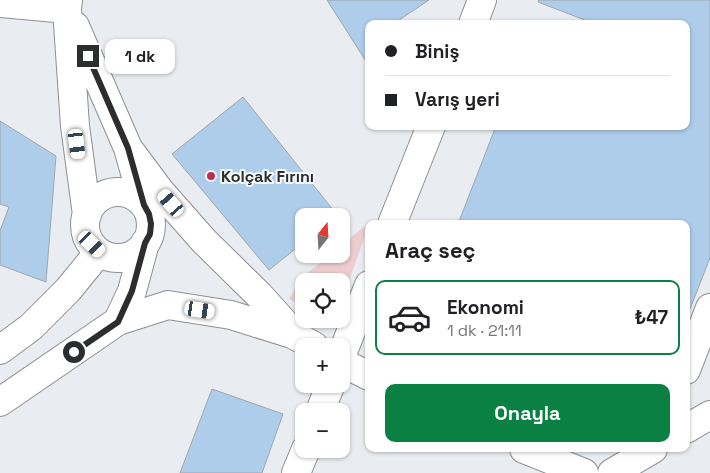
<!DOCTYPE html>
<html lang="tr">
<head>
<meta charset="utf-8">
<style>
	:root { --surface:#fff; --page:#f6f6f6; --text:#202124; --muted:#757577; --line:#e0e0e0; --accent:#0b8043 }
	body { margin:0; font-family:"Space Grotesk",sans-serif; background:var(--page); color:var(--text); height:100vh; display:flex; flex-direction:column; font-size:19px; white-space:nowrap }
	* { box-sizing:border-box; margin:0 }
	p { font-size:16px; color:var(--muted) }
	.icon { flex:none; width:28px; height:28px; fill:none; stroke:currentColor; stroke-width:2; stroke-linecap:round; stroke-linejoin:round }
	.map { position:relative; flex:1; overflow:hidden }
	.details { position:absolute; left:365px; top:220px; width:325px; height:232px; display:flex; flex-direction:column; background:var(--surface); border-radius:10px; box-shadow:0 1px 4px #0004 }
	.details>* { flex:none }
	.hud { position:absolute; left:365px; top:20px; width:325px; height:110px; border-radius:10px; box-shadow:0 1px 4px #0004; display:grid; align-content:center; height:110px; padding:0 20px; background:var(--surface) }
	.needle { width:32px; rotate:18deg }
	.fabs { position:absolute; left:295px; top:208px; display:grid; gap:10px }
	.fabs a { display:grid; place-items:center; width:55px; height:55px; border-radius:10px; background:var(--surface); box-shadow:0 1px 4px #0004; font-size:25px }
	.end { position:absolute; width:22px; height:22px; margin:-11px; border:6px solid #2c2d2e; background:#fff; box-shadow:0 0 0 2px #fff }
	.from { border-radius:50% }
	.bubble { position:absolute; height:35px; border-radius:10px; background:var(--surface); box-shadow:0 1px 4px #0004; font-size:16px; font-weight:700; line-height:35px; text-align:center }
	.car { position:absolute; width:15px; height:30px; margin:-15px -8px; border-radius:6px; box-shadow:0 0 4px 1px #0007; background:linear-gradient(#fff 24%,#345 0 40%,#fff 0 76%,#345 0 86%,#fff 0) }
	.hud b { display:flex; align-items:center; gap:18px; height:48px; font-size:19px }
	.hud b+b { border-top:1px solid var(--line) }
	.hud i { width:12px; height:12px; background:var(--text) }
	ul { padding:0; list-style:none }
	li { display:flex; align-items:center; gap:15px; height:75px; margin:0 10px 8px; padding:0 10px; border:2px solid transparent; border-radius:10px }
	li div { flex:1 }
	li b { display:block; font-size:19px }
	li em { font-style:normal; font-weight:700 }
	li.current { border-color:var(--accent) }
	li>.icon { width:45px; height:45px; stroke-width:1.5 }
	h2 { padding:0 20px; font-size:22px; line-height:60px }
	.button { display:flex; gap:10px; margin-top:auto; padding:10px 20px }
	.button a { flex:1; height:58px; border-radius:10px; background:var(--accent); color:#fff; font-size:20px; font-weight:700; line-height:58px; text-align:center }
	.map>svg:first-child { display:block }
</style>
</head>
<body>
<div class="map">
<svg width="710" height="473" viewBox="0 0 710 473">
	<rect width="100%" height="100%" fill="#e9ecf0"/>
	<path fill="#edcdd0" d="M 370,222 L 341,303 L 341,281 L 304,281 L 304,307 L 289,299 L 301,278 L 331,254 L 341,254 L 341,245 Z"/>
	<path fill="#adcdeb" stroke="#a3a6a9" d="M 327,0 L 429,0 L 393,24 L 369,24 L 369,66 Z
		M 539,0 L 710,0 L 710,258 L 688,314 L 686,314 L 686,224 L 458,224 L 496,126 L 686,126 L 686,24 L 595,24 L 538,2 Z
		M 243,97 L 338,216 L 304,216 L 304,242 L 269,270 L 172,154 Z
		M 0,121 L 56,156 L 46,282 L 0,265 L 0,231 L 9,207 L 0,204 Z
		M 212,389 L 283,414 L 262,473 L 180,473 Z"/>
	<g fill="none" stroke-linecap="round" stroke-linejoin="round">
		<defs>
			<path id="minor" d="M 0,3 L 67,9
				M 473,24 L 482,0
				M 392,224 L 431,126
				M 296,336 L 314,346
				M 341,357 L 369,285
				M 341,362 L 369,376
				M 686,370 L 710,308
				M 320,411 L 331,384
				M 686,429 L 710,415
				M 524,449 L 584,473
				M 296,473 L 306,449
				M 612,473 L 653,449"/>
			<path id="major" d="M 68,0 L 67,9 L 75,126 L 87,215
				M 75,26 L 128,148 L 144,205
				M 128,148 L 160,191 L 204,241 L 259,295 L 296,336
				M85 225a33 33 0 1 1 66 0a33 33 0 1 1-66 0Z
				M 118,321 L 168,305 L 231,315 L 295,335
				M 0,350 L 31,327 L 68,290 L 99,252
				M 0,402 L 118,321 L 132,291 L 145,243"/>
		</defs>
		<use href="#minor" stroke="#8e9093" stroke-width="30"/>
		<use href="#major" stroke="#8e9093" stroke-width="30"/>
		<use href="#minor" stroke="#fff" stroke-width="28"/>
		<use href="#major" stroke="#fff" stroke-width="28"/>
	</g>
	<g fill="none" stroke-linecap="round" stroke-linejoin="round">
		<path stroke="#2c2d2e" stroke-width="6" d="M 74,352 L 118,322 L 132,291 L 145,243 L 150,234 L 151,224 L 149,214 L 144,205 L 128,148 L 88,56"/>
	</g>
	<circle fill="#be2e51" stroke="#f6fafd" stroke-width="2" cx="211" cy="176" r="5"/>
	<g text-anchor="middle" dominant-baseline="central" stroke-width="4" stroke-linejoin="round" paint-order="stroke">
		<g font-size="16" font-weight="bold" fill="#2c2d2e" stroke="#f6fafd" text-anchor="start">
			<text x="221" y="176">Kolçak Fırını</text>
		</g>
	</g>
</svg>
<div class="fabs">
<a><svg class="needle" viewBox="-14 -14 28 28"><path d="M0-13l5 13h-10z" fill="#e53935"/><path d="M0 13l5-13h-10z" fill="#757577"/></svg></a>
<a><svg class="icon" aria-label="locate" viewBox="0 0 24 24"><circle cx="12" cy="12" r="6"/><path d="M12 2v4M12 18v4M2 12h4M18 12h4"/></svg></a>
<a>+</a>
<a>−</a>
</div>
<i class="end from" style="left:74px;top:352px"></i>
<i class="end" style="left:88px;top:56px"></i>
<div class="bubble" style="left:105px;top:39px;width:70px">1 dk</div>
<i class="car" style="left:77px;top:144px;rotate:173deg"></i>
<i class="car" style="left:171px;top:203px;rotate:319deg"></i>
<i class="car" style="left:92px;top:244px;rotate:134deg"></i>
<i class="car" style="left:200px;top:310px;rotate:99deg"></i>
<div class="hud">
<b><i class="from"></i>Biniş</b>
<b><i></i>Varış yeri</b>
</div>
<section class="details">
<h2>Araç seç</h2>
<ul>
<li class="current"><svg class="icon" aria-label="car" viewBox="0 0 24 24"><path d="M5 17H2v-5l4-1 3-4h7l3 4 3 1v5h-3M9 17h6M6 11h13"/><circle cx="7" cy="17" r="2"/><circle cx="17" cy="17" r="2"/></svg><div><b>Ekonomi</b><p>1 dk · 21:11</p></div><em>₺47</em></li>
</ul>
<div class="button"><a>Onayla</a></div>
</section>
</div>
</body>
</html>
